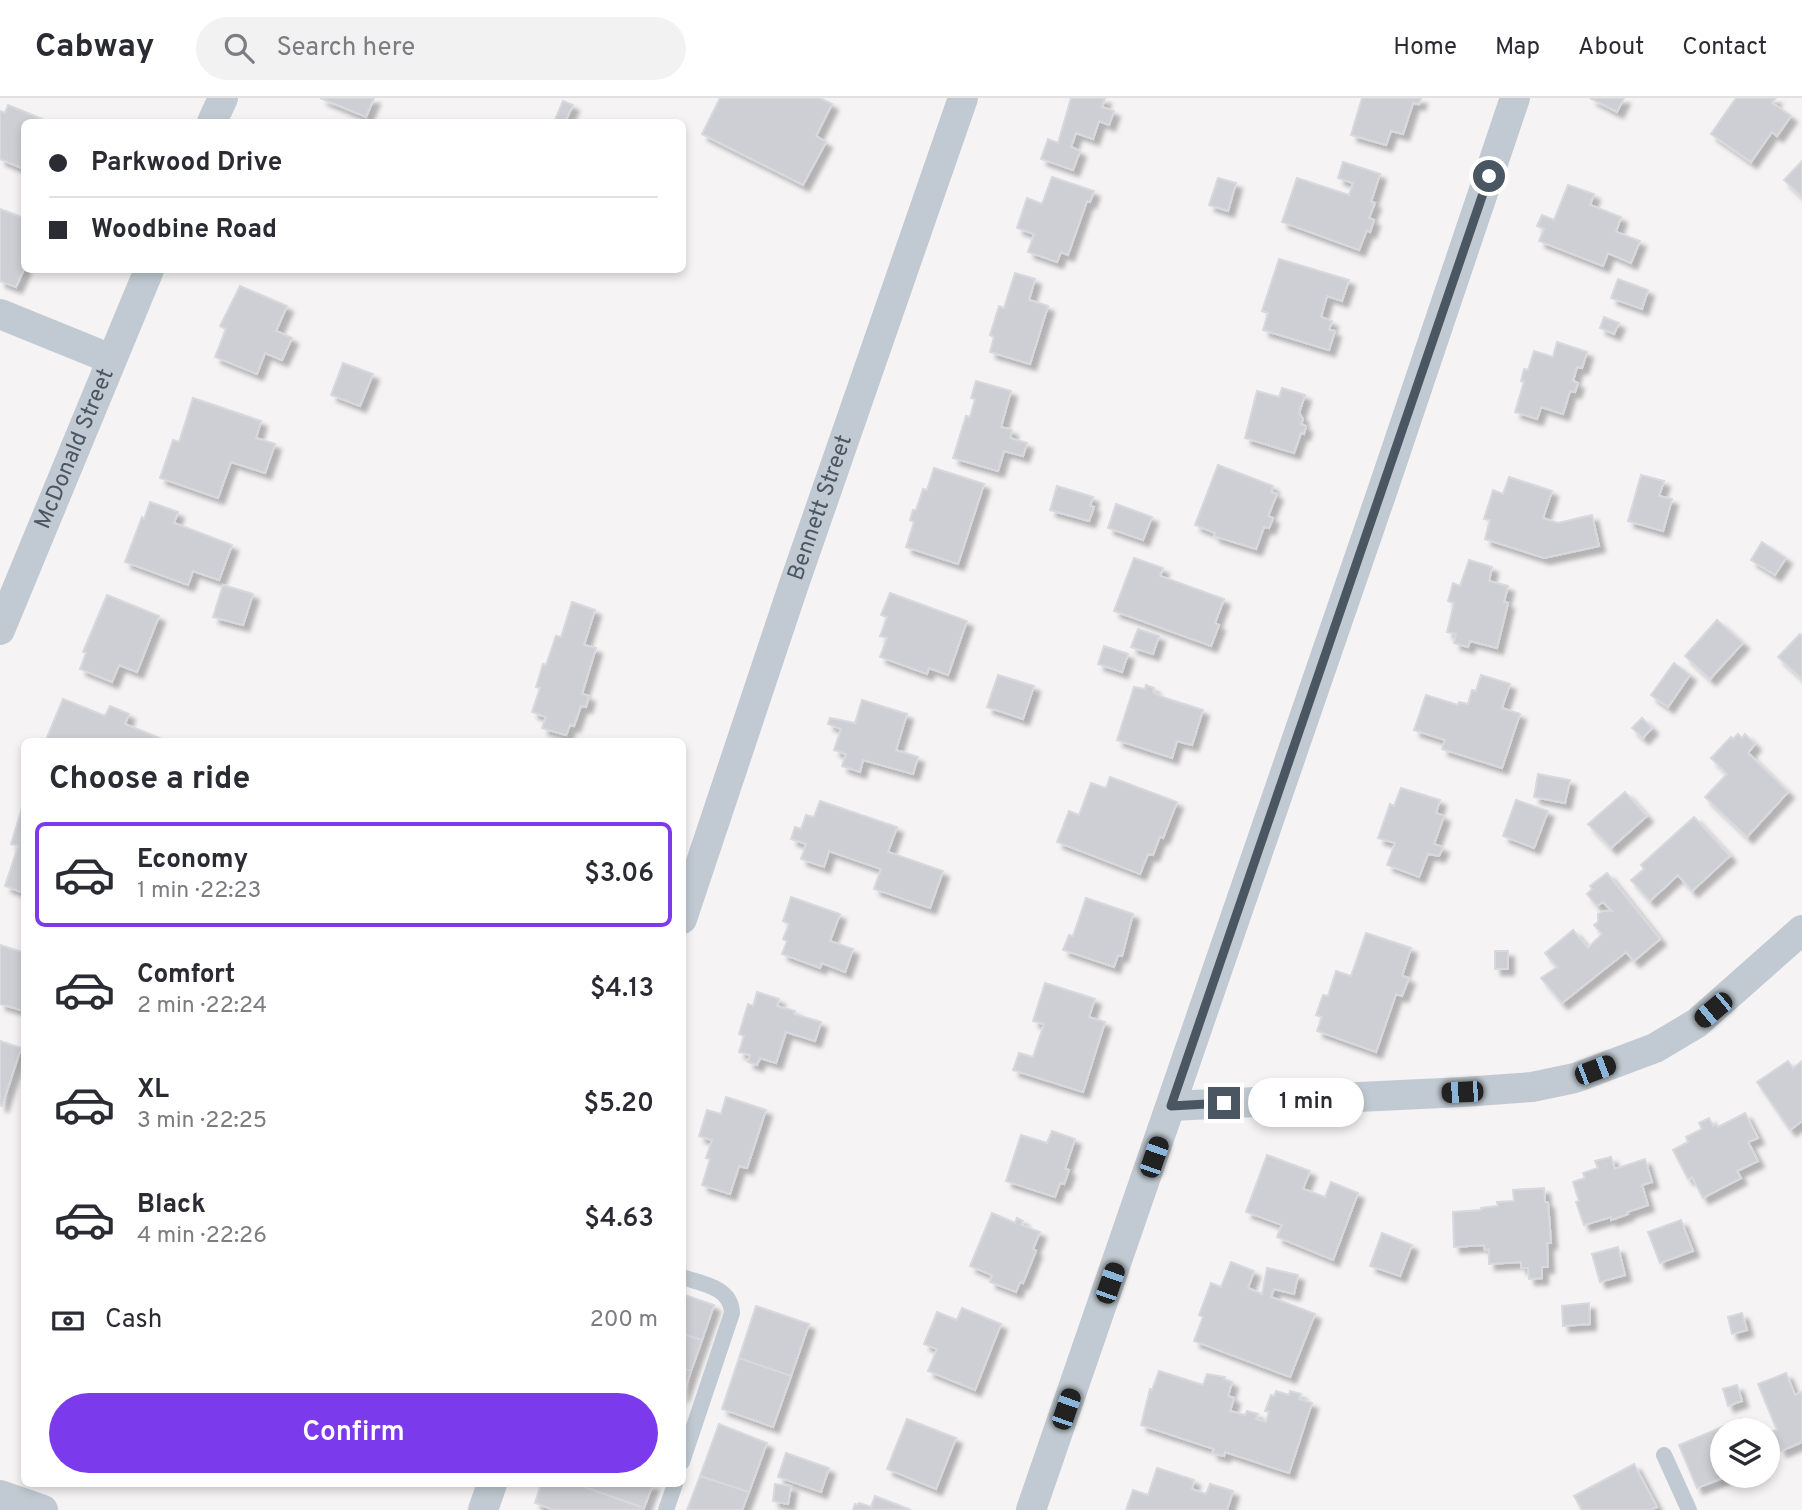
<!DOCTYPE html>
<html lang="en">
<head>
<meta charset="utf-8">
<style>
	:root { --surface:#fff; --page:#f2f2f3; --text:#2b2b33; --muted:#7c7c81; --line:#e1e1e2; --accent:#7c3aed }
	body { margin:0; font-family:Overpass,sans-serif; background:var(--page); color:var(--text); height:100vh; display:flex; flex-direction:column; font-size:26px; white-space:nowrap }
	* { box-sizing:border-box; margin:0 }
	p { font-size:23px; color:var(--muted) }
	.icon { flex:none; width:38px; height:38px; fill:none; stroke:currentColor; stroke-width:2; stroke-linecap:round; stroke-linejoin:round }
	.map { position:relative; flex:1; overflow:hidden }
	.drawer { position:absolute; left:21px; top:640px; width:665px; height:749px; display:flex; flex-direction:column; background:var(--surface); border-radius:10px; box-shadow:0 4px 10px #0003 }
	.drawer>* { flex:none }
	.guide { position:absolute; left:21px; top:21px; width:665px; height:154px; border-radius:10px; box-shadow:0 4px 10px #0003; display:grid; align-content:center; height:154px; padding:0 28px; background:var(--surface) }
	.tools { position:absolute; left:1710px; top:1320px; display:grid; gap:14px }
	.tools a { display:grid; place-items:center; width:70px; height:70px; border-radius:50%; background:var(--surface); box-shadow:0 4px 10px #0003; font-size:35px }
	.end { position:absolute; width:32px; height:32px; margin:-16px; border:9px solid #4a5661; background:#fff; box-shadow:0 0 0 4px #fff }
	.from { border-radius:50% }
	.bubble { position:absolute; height:49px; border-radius:24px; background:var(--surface); box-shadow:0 4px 10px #0003; font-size:23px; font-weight:600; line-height:49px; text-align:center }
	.car { position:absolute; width:21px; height:42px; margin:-21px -10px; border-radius:9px; box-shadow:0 0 5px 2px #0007; background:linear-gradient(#222 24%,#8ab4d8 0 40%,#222 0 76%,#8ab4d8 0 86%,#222 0) }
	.guide b { display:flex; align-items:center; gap:24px; height:66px; font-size:26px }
	.guide b+b { border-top:2px solid var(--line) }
	.guide i { width:18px; height:18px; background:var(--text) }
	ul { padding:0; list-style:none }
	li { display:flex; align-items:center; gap:21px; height:105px; margin:0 14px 10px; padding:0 14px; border:4px solid transparent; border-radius:10px }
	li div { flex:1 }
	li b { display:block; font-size:26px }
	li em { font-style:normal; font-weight:600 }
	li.on { border-color:var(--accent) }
	li>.icon { width:63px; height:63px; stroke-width:1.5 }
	h2 { padding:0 28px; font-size:32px; line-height:84px }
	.pay { display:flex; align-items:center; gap:18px; height:77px; padding:0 28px; font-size:26px }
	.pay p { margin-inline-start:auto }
	.action { display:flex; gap:14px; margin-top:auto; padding:14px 28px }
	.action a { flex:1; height:80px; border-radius:42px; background:var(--accent); color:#fff; font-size:28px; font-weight:600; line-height:80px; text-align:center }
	header { display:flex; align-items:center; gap:42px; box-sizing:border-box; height:98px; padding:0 35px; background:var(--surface); border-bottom:2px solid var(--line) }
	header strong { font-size:33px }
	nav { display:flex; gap:38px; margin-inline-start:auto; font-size:24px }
	.search { width:490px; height:63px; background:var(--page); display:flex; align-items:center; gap:18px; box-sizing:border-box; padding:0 24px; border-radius:38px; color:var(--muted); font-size:26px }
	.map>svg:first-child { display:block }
</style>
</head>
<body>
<header>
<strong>Cabway</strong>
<div class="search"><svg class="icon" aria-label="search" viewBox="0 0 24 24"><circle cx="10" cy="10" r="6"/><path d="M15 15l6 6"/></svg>Search here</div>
<nav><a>Home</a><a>Map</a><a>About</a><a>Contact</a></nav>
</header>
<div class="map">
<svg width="1802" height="1412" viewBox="0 0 1802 1412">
	<defs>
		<filter id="shadow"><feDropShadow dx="6" dy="6" stdDeviation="2" flood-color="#0004"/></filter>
	</defs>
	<rect width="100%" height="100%" fill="#f5f3f3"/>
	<path fill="#cdcfd5" stroke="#d7d9de" stroke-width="2" filter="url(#shadow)" d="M 320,0 L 374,0 L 366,19 Z
		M 720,0 L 820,0 L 832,6 L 816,38 L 826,44 L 803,87 L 702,36 Z
		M 1071,0 L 1105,0 L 1102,9 L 1114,13 L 1109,27 L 1099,23 L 1093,41 L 1076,35 L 1071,49 L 1080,53 L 1073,72 L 1041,61 L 1048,41 L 1058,45 Z
		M 1362,0 L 1421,0 L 1419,6 L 1413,5 L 1403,36 L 1391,33 L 1386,47 L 1351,37 Z
		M 1590,0 L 1624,0 L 1617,14 Z
		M 1736,0 L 1776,0 L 1772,5 L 1791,18 L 1777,38 L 1772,34 L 1751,64 L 1711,36 Z
		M 563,3 L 573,7 L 565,24 L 554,24 Z
		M 8,7 L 49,24 L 24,24 L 24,71 L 0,61 L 0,13 L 5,15 Z
		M 1802,63 L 1802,99 L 1784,82 Z
		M 1343,64 L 1380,76 L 1371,104 L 1375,105 L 1369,120 L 1374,122 L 1370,134 L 1367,132 L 1359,152 L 1282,124 L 1297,80 L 1349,97 L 1353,85 L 1338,80 Z
		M 1052,79 L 1094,93 L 1090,104 L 1087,103 L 1068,157 L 1061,154 L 1057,164 L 1028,154 L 1034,136 L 1017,130 L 1027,100 L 1042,106 Z
		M 1218,80 L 1236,85 L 1228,113 L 1209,107 Z
		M 1568,87 L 1594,96 L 1590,107 L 1621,119 L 1616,134 L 1640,143 L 1631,165 L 1608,155 L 1603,168 L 1539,143 L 1544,131 L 1537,128 L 1542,117 L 1554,122 Z
		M 0,111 L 24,120 L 24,171 L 16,189 L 0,183 Z
		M 1279,161 L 1349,182 L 1342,203 L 1327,198 L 1321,219 L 1332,223 L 1329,232 L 1335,233 L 1329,252 L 1263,232 L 1268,215 L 1262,213 Z
		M 1015,175 L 1035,181 L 1029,202 L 1048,208 L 1030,266 L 990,254 L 994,239 L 990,237 L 999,208 L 1004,210 Z
		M 1618,181 L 1648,192 L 1642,211 L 1611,200 Z
		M 240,188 L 287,208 L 276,233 L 292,240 L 282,262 L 265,255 L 257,276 L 215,259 L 226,231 L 220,228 Z
		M 1604,219 L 1619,225 L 1614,236 L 1600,230 Z
		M 1557,244 L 1587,254 L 1582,270 L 1577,269 L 1573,283 L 1578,285 L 1575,294 L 1570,293 L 1563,316 L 1541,309 L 1537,321 L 1515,314 L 1524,284 L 1521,283 L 1524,271 L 1528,272 L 1534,253 L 1553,259 Z
		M 343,265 L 373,276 L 360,308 L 331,297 Z
		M 976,283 L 1011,293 L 1001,329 L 1012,332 L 1010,340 L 1027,345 L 1023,358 L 1004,353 L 998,373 L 953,360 L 966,318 L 970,319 L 975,301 L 971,300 Z
		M 1282,290 L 1305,297 L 1299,315 L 1303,321 L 1301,326 L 1306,328 L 1304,336 L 1301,335 L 1294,355 L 1245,340 L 1257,293 L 1279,299 Z
		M 193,300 L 261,323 L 256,340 L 275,346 L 265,375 L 231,364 L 218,400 L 160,380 L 173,342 L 179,344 Z
		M 1218,367 L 1273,388 L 1271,394 L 1277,396 L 1268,418 L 1273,420 L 1269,430 L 1264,429 L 1256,451 L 1214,438 L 1215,435 L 1195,427 Z
		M 934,370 L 984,386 L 958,466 L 906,449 L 914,424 L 910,422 L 913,412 L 916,412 L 923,391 L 927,392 Z
		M 1641,377 L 1664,383 L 1659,398 L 1672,401 L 1663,433 L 1628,423 Z
		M 1509,379 L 1552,393 L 1543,420 L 1558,425 L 1592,417 L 1599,448 L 1544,460 L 1485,441 L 1490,422 L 1484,421 L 1493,392 L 1503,396 Z
		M 1057,388 L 1093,399 L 1090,408 L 1094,409 L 1089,423 L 1050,412 Z
		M 150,404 L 178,414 L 174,425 L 232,447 L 219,482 L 193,473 L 188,487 L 125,464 L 142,419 L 144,421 Z
		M 1116,406 L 1152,419 L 1143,442 L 1108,430 Z
		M 1762,444 L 1786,460 L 1775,477 L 1751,462 Z
		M 1134,460 L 1163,470 L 1160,478 L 1224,501 L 1215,525 L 1219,527 L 1211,548 L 1114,513 Z
		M 1469,462 L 1492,469 L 1489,483 L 1508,488 L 1504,504 L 1508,505 L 1497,550 L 1470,543 L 1468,549 L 1454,545 L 1456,536 L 1447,534 L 1454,505 L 1448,503 L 1453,485 L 1460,488 Z
		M 223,487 L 253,496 L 243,527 L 213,519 Z
		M 890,495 L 967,523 L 948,577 L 929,570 L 927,576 L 880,559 L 887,540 L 880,538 L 887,519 L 881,517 Z
		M 107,497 L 159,518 L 137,574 L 119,567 L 112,584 L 80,571 L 86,555 L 83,554 Z
		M 572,504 L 595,512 L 584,547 L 596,550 L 582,596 L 589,598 L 586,609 L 581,608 L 574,628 L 570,627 L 566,637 L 542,630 L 546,619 L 532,614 L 540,590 L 536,589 L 543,566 L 546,567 L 556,538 L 561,539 Z
		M 1717,522 L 1743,545 L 1710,581 L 1685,558 Z
		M 1138,531 L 1159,538 L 1153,556 L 1131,549 Z
		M 1800,536 L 1802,538 L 1802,581 L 1778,559 Z
		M 1104,548 L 1128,556 L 1122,574 L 1098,566 Z
		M 1674,565 L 1690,577 L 1668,609 L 1651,597 Z
		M 998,577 L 1034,588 L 1023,621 L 987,609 Z
		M 1481,577 L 1510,586 L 1502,610 L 1520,616 L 1502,670 L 1442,651 L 1445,642 L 1414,632 L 1426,597 L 1458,607 L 1459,604 L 1468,606 L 1472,592 L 1476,593 Z
		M 1146,587 L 1154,590 L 1153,594 L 1162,599 L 1203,612 L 1192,647 L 1177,643 L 1172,660 L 1117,642 L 1134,589 L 1145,591 Z
		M 63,601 L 105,618 L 110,608 L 129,616 L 125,626 L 169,644 L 45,644 Z
		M 862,602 L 907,616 L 896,652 L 918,659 L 913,676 L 863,662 L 860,674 L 842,668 L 846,656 L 834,652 L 841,631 L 828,626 L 830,620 L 855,625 Z
		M 1642,620 L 1652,630 L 1643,640 L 1632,630 Z
		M 1738,636 L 1742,640 L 1745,636 L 1755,646 L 1748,655 L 1788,694 L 1747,739 L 1705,699 L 1727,676 L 1711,660 L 1731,639 L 1733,641 Z
		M 1538,676 L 1570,682 L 1565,705 L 1534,699 Z
		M 1110,679 L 1177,704 L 1163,740 L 1160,738 L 1153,757 L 1148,756 L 1140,776 L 1057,744 L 1069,713 L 1079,717 L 1091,685 L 1106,690 Z
		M 1401,690 L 1440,702 L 1436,715 L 1444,718 L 1434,746 L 1443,749 L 1439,758 L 1428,756 L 1419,779 L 1387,767 L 1395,745 L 1378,740 L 1390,706 L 1394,708 Z
		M 1625,694 L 1647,718 L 1611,750 L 1588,726 Z
		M 1516,702 L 1548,713 L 1534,750 L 1503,738 Z
		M 820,703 L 897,729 L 888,754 L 943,773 L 930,810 L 874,791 L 881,771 L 829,753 L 824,769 L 801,761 L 806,746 L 791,741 L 795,729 L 801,731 L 806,717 L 814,719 Z
		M 22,710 L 24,710 L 24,795 L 5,788 L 18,748 L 11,746 Z
		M 1694,719 L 1730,758 L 1692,793 L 1678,777 L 1650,803 L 1631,782 L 1644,771 L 1641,767 Z
		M 1607,775 L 1660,841 L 1634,863 L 1626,854 L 1562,905 L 1541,880 L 1557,869 L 1545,855 L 1573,832 L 1588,850 L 1602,836 L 1594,827 L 1598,824 L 1598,816 L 1603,813 L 1612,813 L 1603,804 L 1597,808 L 1587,796 L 1592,791 L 1590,788 Z
		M 791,799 L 840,816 L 830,843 L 853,851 L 845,874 L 822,865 L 820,870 L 782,856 L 787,843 L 783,841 L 789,826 L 783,823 Z
		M 1086,800 L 1133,816 L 1122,858 L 1118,857 L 1114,869 L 1063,852 L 1069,837 L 1073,838 Z
		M 1366,835 L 1411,850 L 1402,878 L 1409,880 L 1402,898 L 1396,896 L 1376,954 L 1317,933 L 1322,919 L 1316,917 L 1323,897 L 1328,898 L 1336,873 L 1351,878 Z
		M 0,847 L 22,854 L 24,849 L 24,913 L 0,906 Z
		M 1495,853 L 1508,853 L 1508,871 L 1495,871 Z
		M 1045,885 L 1095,901 L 1089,919 L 1105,924 L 1083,994 L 1013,972 L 1019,955 L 1033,959 L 1044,926 L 1033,923 Z
		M 757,894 L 779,901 L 777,908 L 795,913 L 794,916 L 821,924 L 815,943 L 786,934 L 776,965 L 760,960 L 757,967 L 748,964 L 750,957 L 739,954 L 744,938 L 739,936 L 748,906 L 753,908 Z
		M 0,943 L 21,950 L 2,1008 L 0,1007 Z
		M 1788,963 L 1793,970 L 1802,963 L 1802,1023 L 1790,1032 L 1757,984 Z
		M 726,999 L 766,1012 L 747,1070 L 739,1068 L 730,1096 L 702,1087 L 710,1061 L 706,1060 L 712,1042 L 699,1038 L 707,1012 L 721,1016 Z
		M 1745,1015 L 1758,1040 L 1748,1044 L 1758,1063 L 1737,1073 L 1741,1080 L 1703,1100 L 1692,1079 L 1688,1081 L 1673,1052 L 1688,1044 L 1686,1039 L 1702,1031 L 1699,1025 L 1709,1020 L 1713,1028 L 1716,1026 L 1718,1029 Z
		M 1052,1033 L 1075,1041 L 1065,1071 L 1069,1072 L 1064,1086 L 1060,1085 L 1055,1099 L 1006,1083 L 1021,1037 L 1047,1045 Z
		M 1267,1057 L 1310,1073 L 1303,1091 L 1325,1099 L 1331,1084 L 1358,1095 L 1333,1162 L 1277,1139 L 1282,1127 L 1246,1114 Z
		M 1611,1059 L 1615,1071 L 1645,1061 L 1652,1084 L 1642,1087 L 1648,1107 L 1627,1114 L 1628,1116 L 1611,1122 L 1611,1119 L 1584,1127 L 1576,1104 L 1579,1103 L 1573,1084 L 1585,1080 L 1583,1075 L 1598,1070 L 1595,1063 Z
		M 1544,1090 L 1545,1104 L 1548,1104 L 1551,1145 L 1547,1145 L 1548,1169 L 1542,1169 L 1542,1180 L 1529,1181 L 1528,1170 L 1521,1170 L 1521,1164 L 1489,1166 L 1489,1151 L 1485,1152 L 1484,1147 L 1454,1149 L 1453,1114 L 1481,1112 L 1481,1110 L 1498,1108 L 1497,1104 L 1514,1103 L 1513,1092 Z
		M 992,1115 L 1015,1125 L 1017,1120 L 1023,1123 L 1021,1127 L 1040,1134 L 1033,1151 L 1036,1153 L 1023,1185 L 1020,1184 L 1016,1194 L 990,1184 L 992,1177 L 970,1168 Z
		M 1681,1122 L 1693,1153 L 1660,1165 L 1648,1134 Z
		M 1382,1135 L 1412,1147 L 1400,1178 L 1370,1168 Z
		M 1618,1149 L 1625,1177 L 1600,1184 L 1592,1156 Z
		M 1231,1164 L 1254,1173 L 1248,1190 L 1262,1196 L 1267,1170 L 1298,1177 L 1294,1196 L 1274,1191 L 1271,1199 L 1315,1216 L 1290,1279 L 1194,1243 L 1203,1219 L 1199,1217 L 1211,1185 L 1221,1189 Z
		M 682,1196 L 714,1207 L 702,1242 L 682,1236 Z
		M 1589,1205 L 1590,1226 L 1563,1228 L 1562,1208 Z
		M 756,1208 L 809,1226 L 791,1278 L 739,1260 Z
		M 962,1210 L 1001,1226 L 975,1292 L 928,1273 L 937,1251 L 924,1246 L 937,1214 L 957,1222 Z
		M 1742,1215 L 1747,1232 L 1732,1236 L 1728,1219 Z
		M 682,1236 L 702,1242 L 691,1273 L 682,1270 Z
		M 739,1260 L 791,1278 L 773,1329 L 722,1311 Z
		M 682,1270 L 691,1273 L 682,1299 Z
		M 1159,1273 L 1203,1287 L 1207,1276 L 1225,1279 L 1224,1281 L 1232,1284 L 1228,1298 L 1234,1300 L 1230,1313 L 1245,1317 L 1247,1313 L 1258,1316 L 1256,1321 L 1266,1324 L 1269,1314 L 1265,1313 L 1271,1297 L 1274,1298 L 1276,1293 L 1289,1297 L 1290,1293 L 1301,1296 L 1299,1301 L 1312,1305 L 1289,1375 L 1225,1354 L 1224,1358 L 1212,1355 L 1214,1351 L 1141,1327 L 1150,1291 L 1152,1292 Z
		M 1786,1275 L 1795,1297 L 1802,1294 L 1802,1344 L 1781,1353 L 1773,1333 L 1777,1332 L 1758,1286 Z
		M 1737,1287 L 1742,1303 L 1728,1308 L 1723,1291 Z
		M 907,1321 L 956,1340 L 936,1391 L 887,1371 Z
		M 1741,1321 L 1745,1332 L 1722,1332 L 1722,1377 L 1731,1377 L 1697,1390 L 1679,1347 Z
		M 719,1326 L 767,1345 L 749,1394 L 700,1378 Z
		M 786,1355 L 829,1370 L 821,1394 L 778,1379 Z
		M 1634,1366 L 1657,1409 L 1650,1412 L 1582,1412 L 1574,1398 Z
		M 1157,1370 L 1194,1382 L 1192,1391 L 1206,1396 L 1210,1386 L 1233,1393 L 1227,1412 L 1126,1412 L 1133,1392 L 1148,1397 Z
		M 700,1378 L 749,1394 L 742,1412 L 687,1412 Z
		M 541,1386 L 576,1386 L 644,1410 L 644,1412 L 554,1412 L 535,1405 Z
		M 576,1386 L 653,1386 L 644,1410 Z
		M 775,1386 L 791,1388 L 788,1406 L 773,1403 Z
		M 875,1398 L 911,1412 L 853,1412 L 855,1406 L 858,1407 L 859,1405 L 871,1409 Z"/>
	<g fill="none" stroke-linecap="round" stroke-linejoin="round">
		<path stroke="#c1cad2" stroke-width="16" d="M 682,1179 C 703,1186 731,1189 732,1215 L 682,1364
			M 1664,1357 L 1689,1412
			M 666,1412 L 675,1386"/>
		<g stroke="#c1cad2" stroke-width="30">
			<path d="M 212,24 L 223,0"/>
			<path d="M 0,216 L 111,261"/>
			<path id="s1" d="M 0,532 L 149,172"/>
			<path id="s2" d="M 682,821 L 792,492 L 963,0"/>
			<path d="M 1171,1008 L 1463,994 L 1532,989 L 1575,980 L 1655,950 L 1697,925 L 1802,832"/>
			<path d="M 0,1397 L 43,1412"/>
			<path d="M 483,1412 L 492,1386"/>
			<path d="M 1031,1412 L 1383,391 L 1515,0"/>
		</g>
	</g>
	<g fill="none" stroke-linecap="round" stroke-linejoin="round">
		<path stroke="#4a5661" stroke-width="9" d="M 1224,1005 L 1171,1008 L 1489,78"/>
	</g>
	<g text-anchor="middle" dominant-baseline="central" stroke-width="6" stroke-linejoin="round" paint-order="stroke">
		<g font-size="23" fill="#4a5661" stroke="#fff">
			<text stroke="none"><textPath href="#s1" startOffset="196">McDonald Street</textPath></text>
			<text stroke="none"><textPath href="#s2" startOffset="434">Bennett Street</textPath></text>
		</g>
	</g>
</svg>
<div class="tools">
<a><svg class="icon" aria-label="layers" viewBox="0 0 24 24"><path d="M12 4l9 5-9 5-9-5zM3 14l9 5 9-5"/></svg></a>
</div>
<i class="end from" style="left:1489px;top:78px"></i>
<i class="end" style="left:1224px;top:1005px"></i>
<div class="bubble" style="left:1248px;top:980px;width:116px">1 min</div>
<i class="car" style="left:1713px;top:912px;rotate:230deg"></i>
<i class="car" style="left:1595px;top:972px;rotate:69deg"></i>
<i class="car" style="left:1462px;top:994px;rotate:267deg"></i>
<i class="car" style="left:1154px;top:1059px;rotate:19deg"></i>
<i class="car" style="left:1110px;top:1185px;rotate:19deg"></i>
<i class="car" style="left:1066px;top:1311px;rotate:19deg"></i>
<div class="guide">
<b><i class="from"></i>Parkwood Drive</b>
<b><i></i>Woodbine Road</b>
</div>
<section class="drawer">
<h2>Choose a ride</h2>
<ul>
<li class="on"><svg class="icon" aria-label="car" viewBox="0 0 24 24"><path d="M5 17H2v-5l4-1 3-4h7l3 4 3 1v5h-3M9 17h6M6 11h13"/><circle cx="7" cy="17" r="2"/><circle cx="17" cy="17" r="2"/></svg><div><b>Economy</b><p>1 min · 22:23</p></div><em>$3.06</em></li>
<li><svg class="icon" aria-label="car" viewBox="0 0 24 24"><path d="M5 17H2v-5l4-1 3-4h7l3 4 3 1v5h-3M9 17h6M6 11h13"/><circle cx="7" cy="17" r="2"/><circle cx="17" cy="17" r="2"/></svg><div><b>Comfort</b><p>2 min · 22:24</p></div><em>$4.13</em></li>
<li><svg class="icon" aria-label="car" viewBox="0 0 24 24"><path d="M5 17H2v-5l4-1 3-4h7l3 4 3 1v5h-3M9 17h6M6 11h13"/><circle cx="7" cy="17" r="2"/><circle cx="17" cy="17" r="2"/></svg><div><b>XL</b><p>3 min · 22:25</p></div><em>$5.20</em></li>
<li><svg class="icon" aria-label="car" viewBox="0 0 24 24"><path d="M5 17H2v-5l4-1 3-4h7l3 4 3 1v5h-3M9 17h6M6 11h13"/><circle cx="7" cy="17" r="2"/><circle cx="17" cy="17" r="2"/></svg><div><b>Black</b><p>4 min · 22:26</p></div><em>$4.63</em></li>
</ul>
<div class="pay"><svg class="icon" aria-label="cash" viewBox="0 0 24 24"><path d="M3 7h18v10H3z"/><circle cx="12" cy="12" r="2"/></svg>Cash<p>200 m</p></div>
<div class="action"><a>Confirm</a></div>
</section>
</div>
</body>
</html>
